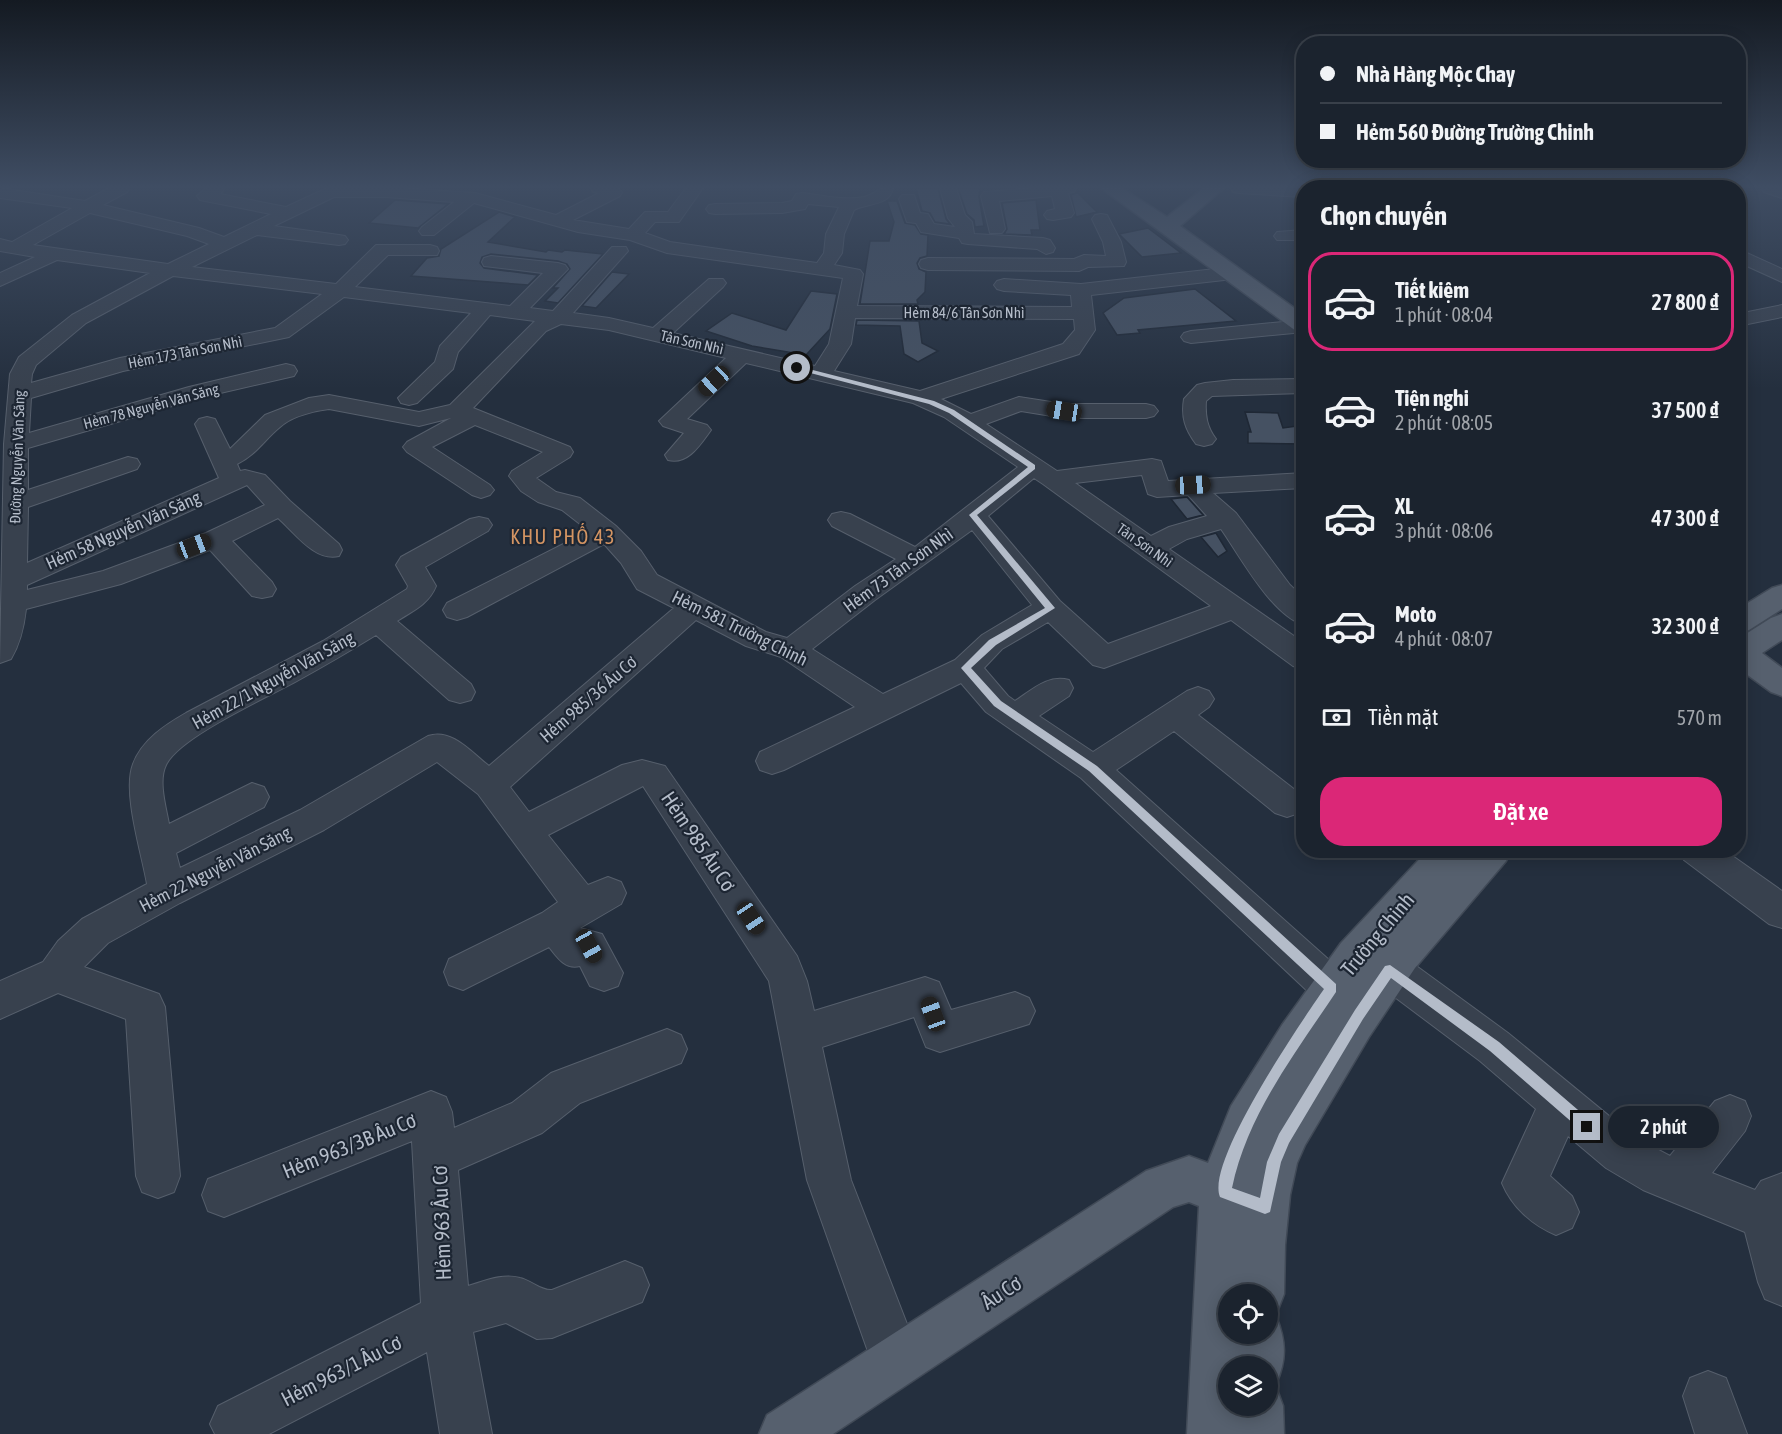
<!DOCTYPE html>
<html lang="vi">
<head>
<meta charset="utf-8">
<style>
	:root { --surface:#1b232e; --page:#282f3a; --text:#f1f3f6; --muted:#a0a4aa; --line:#39404a; --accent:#db2777 }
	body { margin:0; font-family:"Asap Condensed",sans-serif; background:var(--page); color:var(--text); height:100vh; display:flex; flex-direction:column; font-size:22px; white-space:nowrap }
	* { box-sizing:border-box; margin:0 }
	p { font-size:20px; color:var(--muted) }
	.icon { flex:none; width:33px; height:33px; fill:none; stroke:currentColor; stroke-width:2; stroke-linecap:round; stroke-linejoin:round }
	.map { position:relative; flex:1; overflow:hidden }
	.side { position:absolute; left:1296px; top:180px; width:450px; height:678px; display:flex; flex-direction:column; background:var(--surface); border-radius:24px; box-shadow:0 3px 15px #0003,0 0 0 2px var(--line) }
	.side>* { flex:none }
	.top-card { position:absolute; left:1296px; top:36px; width:450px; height:132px; border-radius:24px; box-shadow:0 3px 15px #0003,0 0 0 2px var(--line); display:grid; align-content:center; height:132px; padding:0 24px; background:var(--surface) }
	.buttons { position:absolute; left:1218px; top:1284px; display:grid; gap:12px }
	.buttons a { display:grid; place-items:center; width:60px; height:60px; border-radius:50%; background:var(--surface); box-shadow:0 3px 15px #0003,0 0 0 2px var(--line); font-size:30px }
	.end { position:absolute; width:27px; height:27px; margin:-14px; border:8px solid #b4bcc9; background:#111; box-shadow:0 0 0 3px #111 }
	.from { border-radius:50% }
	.bubble { position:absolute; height:42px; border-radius:21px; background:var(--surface); box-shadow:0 3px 15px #0003,0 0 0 2px var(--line); font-size:20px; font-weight:600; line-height:42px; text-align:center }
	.car { position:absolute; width:18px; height:36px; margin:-18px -9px; border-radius:8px; box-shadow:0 0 4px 2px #0007; background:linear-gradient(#222 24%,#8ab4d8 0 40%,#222 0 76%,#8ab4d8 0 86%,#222 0) }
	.top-card b { display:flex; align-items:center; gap:21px; height:57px; font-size:22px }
	.top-card b+b { border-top:2px solid var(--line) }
	.top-card i { width:15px; height:15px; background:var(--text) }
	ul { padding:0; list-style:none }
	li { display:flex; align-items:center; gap:18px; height:99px; margin:0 12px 9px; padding:0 12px; border:3px solid transparent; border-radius:24px }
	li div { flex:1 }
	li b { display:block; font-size:22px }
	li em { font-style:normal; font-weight:600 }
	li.on { border-color:var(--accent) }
	li>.icon { width:54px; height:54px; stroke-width:1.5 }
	h2 { padding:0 24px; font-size:27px; line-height:72px }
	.pay { display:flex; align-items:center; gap:15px; height:66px; padding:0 24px; font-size:22px }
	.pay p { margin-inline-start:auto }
	.cta { display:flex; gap:12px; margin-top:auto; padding:12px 24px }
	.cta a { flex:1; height:69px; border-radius:24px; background:var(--accent); color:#fff; font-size:24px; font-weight:600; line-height:69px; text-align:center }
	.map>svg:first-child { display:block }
</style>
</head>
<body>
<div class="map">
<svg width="1782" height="1434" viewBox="0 0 1782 1434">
	<rect width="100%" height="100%" fill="#242f3e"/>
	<path fill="#455162" stroke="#1f2835" stroke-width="1.5" d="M 916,188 L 938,188 L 946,219 L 950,224 L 935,222 L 930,213 L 922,211 Z
		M 958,188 L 980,188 L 979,197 L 984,226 L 975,227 L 974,220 L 967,214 Z
		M 1076,193 L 1078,193 L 1097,212 L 1076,217 L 1071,195 Z
		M 395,200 L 448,204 L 418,228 L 369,223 Z
		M 1036,200 L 1040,230 L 1031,230 L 1032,235 L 1004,234 L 1007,229 L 1002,203 Z
		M 887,201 L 897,201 L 905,223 L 915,225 L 921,234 L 928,235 L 927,256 L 920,258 L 917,263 L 919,269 L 926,272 L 925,292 L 917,300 L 918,304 L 860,304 L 870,241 L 889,241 L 894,222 Z
		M 499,212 L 515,217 L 488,242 L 546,252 L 548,250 L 562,252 L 565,250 L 603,254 L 558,303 L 545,301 L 558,288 L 553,288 L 570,269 L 567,264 L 558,261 L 491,254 L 482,257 L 480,263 L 484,268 L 538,275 L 528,285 L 411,276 L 427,258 L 439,256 L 441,249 Z
		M 1148,228 L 1181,253 L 1142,257 L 1119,234 Z
		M 612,272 L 629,274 L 596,308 L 582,306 Z
		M 1195,289 L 1236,321 L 1138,330 L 1140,333 L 1117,335 L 1103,313 L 1124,298 Z
		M 811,291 L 837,294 L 830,329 L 806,355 L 752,346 L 706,331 L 732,313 L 786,330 Z
		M 857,320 L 919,321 L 922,343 L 938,351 L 918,362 L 904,354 L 900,326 L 856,325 Z
		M 1245,412 L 1278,413 L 1283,428 L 1304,425 L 1304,444 L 1248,443 L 1248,432 L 1251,432 Z
		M 1187,497 L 1203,515 L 1187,519 L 1171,499 Z
		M 1216,533 L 1227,551 L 1218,557 L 1201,537 Z"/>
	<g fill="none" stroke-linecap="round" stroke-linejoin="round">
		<defs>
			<path id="minor" d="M 0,188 L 85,201 L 109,188 L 129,188 L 127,192 L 103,205 L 199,228 L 224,237 L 271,214 L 200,200 L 197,196 L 206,188 L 225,188 L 220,194 L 286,207 L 327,188 L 400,188 L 475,193 L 556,215 L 599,193 L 593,192 L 591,188 L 618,188 L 622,192 L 620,196 L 573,220 L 629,229 L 645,212 L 668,212 L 686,188 L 703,188 L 679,222 L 655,222 L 645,233 L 670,242 L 817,263 L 824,253 L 826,234 L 839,207 L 808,204 L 805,209 L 782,213 L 715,214 L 709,213 L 706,209 L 709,205 L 715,204 L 782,203 L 792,201 L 796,194 L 802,193 C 821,195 845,201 864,197 C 879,193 873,188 893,188 C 890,206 867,203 854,210 L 844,234 L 842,253 L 834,265 L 860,270 L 863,274 L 857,306 L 1072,307 L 1071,295 L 1004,291 L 997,289 L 994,285 L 997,281 L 1004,279 L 1081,284 L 1233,267 L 1240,269 L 1243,273 L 1240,277 L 1233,279 L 1091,295 L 1095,330 L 1079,354 L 941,399 L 971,414 L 1019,397 L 1064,404 L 1146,404 L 1154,406 L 1158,411 L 1154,416 L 1146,418 L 1064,418 L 1021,411 L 986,424 L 1057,471 L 1152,459 L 1161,461 L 1168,481 L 1304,473 L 1304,488 L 1213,493 L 1236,513 L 1290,585 L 1304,598 L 1304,625 C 1272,616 1240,556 1221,529 L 1187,539 L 1169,549 L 1304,643 L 1304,669 L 1293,666 L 1231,620 L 1104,668 L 1093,665 L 1048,622 L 1002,649 L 984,668 L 1008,696 L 1015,701 C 1032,690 1048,674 1069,680 L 1073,688 L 1069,696 L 1039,716 L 1093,752 L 1187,691 L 1198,687 L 1209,691 L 1214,699 L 1209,707 L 1198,715 L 1299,793 L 1304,802 L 1299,813 L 1287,817 L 1275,813 L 1174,731 L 1116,770 L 1346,975 L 1351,988 L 1346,1001 L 1332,1006 L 1318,1001 L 1081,778 L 986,712 L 961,683 L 784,770 L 772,774 L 760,770 L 756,761 L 760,752 L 855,707 L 781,657 L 746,646 L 696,620 L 510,787 L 529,812 L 622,765 L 642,760 L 665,766 L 797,956 L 807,981 L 814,1011 L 925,977 L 939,982 L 951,1010 L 1015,992 L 1029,998 L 1035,1011 L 1029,1024 L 940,1052 L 926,1047 L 914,1017 L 822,1047 L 851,1180 L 921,1360 L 913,1377 L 896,1385 L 879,1377 L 871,1360 L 807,1180 L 769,981 L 643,786 L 548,835 L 588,885 L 608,877 L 621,882 L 626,893 L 621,904 L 580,928 L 602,934 L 623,973 L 618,986 L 604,991 L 590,986 L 580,966 C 565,970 557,957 549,947 L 463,990 L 449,985 L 444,972 L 449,959 L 542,913 L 558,902 L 478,794 L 437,762 L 324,830 L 180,903 L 108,943 L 84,967 L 159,994 L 165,1007 L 180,1176 L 174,1192 L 158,1198 L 142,1192 L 136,1176 L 126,1019 L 58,993 L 0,1019 L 0,981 L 43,962 L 58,941 L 82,919 L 147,884 C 142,854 122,792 133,764 C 142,740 165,725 186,713 L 323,641 L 407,589 L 408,586 L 396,565 L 401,557 L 470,519 L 479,517 L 488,519 L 492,525 L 488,531 L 425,567 L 436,586 C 429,604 413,611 397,621 L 471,684 L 475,692 L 471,700 L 460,703 L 449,700 L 376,635 C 350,651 324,666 297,681 C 268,697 179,737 166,765 C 158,781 166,807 169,824 L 252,783 L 264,787 L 269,797 L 264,807 L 176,853 L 180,868 L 300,810 L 428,736 C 452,728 471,752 489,766 L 674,608 L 637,589 L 621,563 L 604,544 L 467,617 L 457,620 L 447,617 L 443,610 L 447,603 L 589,531 L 562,510 L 538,502 L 521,491 L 509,476 L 512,471 L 543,452 L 475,425 L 432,447 L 490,485 L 494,490 L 490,495 L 481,498 L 472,495 L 407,452 L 403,447 L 407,442 L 451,418 L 419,426 L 329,409 C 314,411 292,416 280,427 C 264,440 256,455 237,464 L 240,471 L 245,470 L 265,475 L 290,501 L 339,544 L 342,550 L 339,556 C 315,562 295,533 278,518 L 232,541 L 272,582 L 276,589 L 272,596 L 262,598 L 252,596 L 210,550 L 121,584 L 26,609 C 24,627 20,644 11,659 L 0,663 L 4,444 L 10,374 L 19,357 L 72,315 L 150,273 L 57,260 L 0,286 L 0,273 L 35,257 L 0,251 L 0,239 L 12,242 L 72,208 L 0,198 ZM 334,197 L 386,197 L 454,202 L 422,227 L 419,231 L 422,235 L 434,235 L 474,203 L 578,232 L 630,240 L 667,253 L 843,278 L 829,344 L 815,366 L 673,333 L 723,287 L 726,283 L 723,279 L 709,279 L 653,328 L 609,318 L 573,313 L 628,251 L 626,247 L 612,247 L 553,311 L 530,308 L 568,269 L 565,265 L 558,263 L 491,256 L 484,258 L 482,262 L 484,266 L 543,273 L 510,306 L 355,287 L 388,255 L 437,255 L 439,251 L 437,247 L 430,245 L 376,245 L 336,284 L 192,267 L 257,235 L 339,245 L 345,244 L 348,240 L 345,236 L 339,235 L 274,226 ZM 90,213 L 187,236 L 209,244 L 168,264 L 33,245 ZM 173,276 L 322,294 L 275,328 L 120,358 L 31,383 L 32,374 L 36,365 L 86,323 ZM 344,297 L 471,313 L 440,346 L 435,362 L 398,398 L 401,403 L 409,405 L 417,403 L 453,369 L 458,352 L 490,315 L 535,321 L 450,405 L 419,412 L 329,395 L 309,398 L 265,415 L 230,449 L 215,419 L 207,417 L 199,419 L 195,424 L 219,478 L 27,563 L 28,507 L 137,469 L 140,464 L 137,459 L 128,457 L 28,490 L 28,448 L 203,397 L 294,376 L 297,371 L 294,366 L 286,364 L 189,387 L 29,433 L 31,398 L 123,371 L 289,337 ZM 855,318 L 1074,319 L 1075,330 L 1063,344 L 920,391 L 834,371 L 851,344 ZM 561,324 L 609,330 L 726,358 L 659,421 L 663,426 L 684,433 L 665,455 L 668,460 C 688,465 700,445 711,430 L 707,425 L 687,419 L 746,363 L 913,403 L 944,417 L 1018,467 L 915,547 L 850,514 L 841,512 L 832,514 L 828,520 L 832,526 L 896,559 L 855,586 L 787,638 L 766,632 L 657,575 L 641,551 L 616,526 L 580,498 L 556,492 L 536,478 L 570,457 L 573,452 L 570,447 L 473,408 L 546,331 ZM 1142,475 L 1148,494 L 1157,497 L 1188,495 L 1207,516 L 1169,527 L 1151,536 L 1075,483 ZM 1034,478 L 1043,484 L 1211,606 L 1108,644 L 1060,601 L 988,516 ZM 247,485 L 265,505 L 206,533 L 103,571 L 27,590 L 27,585 ZM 972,530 L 1032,605 L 982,635 L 955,660 L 883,694 L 812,649 L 875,600 Z
				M 940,188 L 956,188 L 965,215 L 972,222 L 974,234 L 1043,238 L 1050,240 L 1055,248 L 1053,252 L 1046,254 L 1037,249 L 968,244 L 962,243 L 959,238 L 921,232 L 916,223 L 907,222 L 899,199 L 902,195 L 914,195 L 920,213 L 928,214 L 934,224 L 955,227 L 948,218 Z
				M 1036,188 L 1076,188 L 1074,192 L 1068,193 L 1074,213 L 1071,217 L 1053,220 L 1047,219 L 1044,215 L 1047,211 L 1055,209 L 1052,196 L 999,201 L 1005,229 L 1002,233 L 990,233 L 981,196 L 984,192 Z
				M 1231,188 L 1304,188 L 1304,197 L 1239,193 L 1233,192 Z
				M 1762,188 L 1782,188 L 1782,198 L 1764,192 Z
				M 1101,214 L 1107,215 L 1121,242 L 1126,262 L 1124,266 L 1088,267 L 1079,271 L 928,270 L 921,268 L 919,264 L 921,260 L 928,258 L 1074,259 L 1084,255 L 1106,256 L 1103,242 L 1092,219 L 1095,215 Z
				M 1304,230 L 1304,240 L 1277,240 L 1274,236 L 1277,232 Z
				M 1738,249 L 1782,269 L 1782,282 L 1738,262 Z
				M 1782,305 L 1782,317 L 1738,326 L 1738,314 Z
				M 1304,320 L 1304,332 L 1191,343 L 1184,341 L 1181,337 L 1184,333 L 1191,331 Z
				M 1304,379 L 1304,393 L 1212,396 L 1206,401 C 1205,416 1207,427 1216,439 L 1212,444 L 1204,446 L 1196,444 C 1185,429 1181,417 1184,399 L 1197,385 L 1205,383 L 1233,380 Z
				M 1679,850 L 1724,850 L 1782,891 L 1782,928 L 1769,924 L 1684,860 Z
				M 1390,952 L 1404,957 L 1508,1033 L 1636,1138 L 1670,1156 L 1715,1101 L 1730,1095 L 1745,1101 L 1751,1116 L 1745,1131 L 1712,1173 L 1755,1190 L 1761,1181 L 1782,1173 L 1782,1306 L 1765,1299 L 1758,1282 L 1745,1232 L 1643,1190 L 1606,1168 L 1568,1136 L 1550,1176 L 1572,1196 L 1579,1212 L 1572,1228 L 1556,1235 C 1532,1225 1512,1207 1502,1183 L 1536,1109 L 1480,1061 L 1376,983 L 1371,970 L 1376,957 Z
				M 667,1029 L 681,1035 L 687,1049 L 681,1063 L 580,1103 L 542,1133 L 458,1170 L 468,1286 C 485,1281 502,1273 520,1278 C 532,1281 541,1291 552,1290 L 625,1261 L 642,1268 L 649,1285 L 642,1302 L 552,1338 L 537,1339 L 506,1323 L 473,1332 L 492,1434 L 440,1434 L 427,1352 L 269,1434 L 215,1434 L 210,1424 L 218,1406 L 421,1303 L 412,1141 L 224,1217 L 208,1211 L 202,1195 L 208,1179 L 431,1091 L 446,1097 L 452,1112 L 454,1128 L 512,1103 L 551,1073 Z
				M 1708,1371 L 1726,1378 L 1747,1434 L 1695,1434 L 1683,1396 L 1690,1378 Z"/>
			<path id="major" d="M 1101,188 L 1122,188 L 1167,217 L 1204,188 L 1224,188 L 1180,226 L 1304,315 L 1304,332 L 1296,331 Z
				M 1782,585 L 1782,609 L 1749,630 L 1738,633 L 1738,609 L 1772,588 Z
				M 1782,614 L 1782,640 L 1762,653 L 1782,668 L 1782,696 L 1771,692 L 1738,668 L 1738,639 L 1771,618 Z
				M 1428,850 L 1511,850 L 1506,861 L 1415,968 L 1369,1037 L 1305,1145 L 1297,1163 L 1290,1195 L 1285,1245 L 1284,1294 L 1277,1312 L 1271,1314 L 1276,1316 C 1286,1341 1287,1359 1276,1384 L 1272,1386 L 1276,1387 L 1283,1406 L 1284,1434 L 1187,1434 L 1199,1206 L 1189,1202 L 1173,1207 L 833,1434 L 759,1434 L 767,1415 L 1146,1171 L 1189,1156 L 1208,1163 L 1231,1106 L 1282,1025 L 1341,943 ZM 1228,1294 L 1268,1294 L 1268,1334 L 1228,1334 ZM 1228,1366 L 1268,1366 L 1268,1406 L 1228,1406 Z"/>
		</defs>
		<use href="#minor" stroke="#565f6c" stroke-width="2"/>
		<use href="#major" stroke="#414a57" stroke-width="3"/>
		<use href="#minor" fill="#38414e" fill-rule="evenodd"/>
		<use href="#major" fill="#56606e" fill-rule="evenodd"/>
	</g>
	<linearGradient id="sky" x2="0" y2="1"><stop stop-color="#141a22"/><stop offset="0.48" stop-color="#3f4d63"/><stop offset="1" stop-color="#3f4d63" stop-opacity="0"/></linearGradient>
	<rect width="1782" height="389" fill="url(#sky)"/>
	<path fill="#b4bcc9" d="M 797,366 L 934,401 L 954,410 L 1035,465 L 1035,469 L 977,515 L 1055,608 L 996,645 L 971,668 L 1001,701 L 1097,766 L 1336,984 L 1336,992 C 1296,1052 1247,1115 1232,1188 L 1260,1198 L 1267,1162 L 1279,1134 L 1355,1010 L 1385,966 L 1390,965 L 1499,1042 L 1592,1122 L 1593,1127 L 1592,1131 L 1587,1133 L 1582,1131 L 1490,1051 L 1391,978 L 1363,1019 L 1289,1143 L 1281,1162 L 1270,1212 L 1265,1214 L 1220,1197 C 1205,1162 1302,1021 1324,989 L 1089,771 L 994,706 L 961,668 L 989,640 L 1045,608 L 969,515 L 1028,467 L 949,413 L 929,404 L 795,369 Z"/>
	<g text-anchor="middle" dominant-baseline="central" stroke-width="4.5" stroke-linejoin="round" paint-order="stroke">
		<g font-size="15" fill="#b4bcc9" stroke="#1d2633">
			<text x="964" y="312">Hẻm 84/6 Tân Sơn Nhì</text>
			<text transform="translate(692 342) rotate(13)">Tân Sơn Nhì</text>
			<text transform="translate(185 352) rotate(-11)">Hẻm 173 Tân Sơn Nhì</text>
			<text transform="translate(151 406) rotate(-15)">Hẻm 78 Nguyễn Văn Săng</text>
			<text transform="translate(17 457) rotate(-88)">Đường Nguyễn Văn Săng</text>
			<text transform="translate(1145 545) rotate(35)">Tân Sơn Nhì</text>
		</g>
		<g font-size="18" fill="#b4bcc9" stroke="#1d2633">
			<text transform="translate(123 530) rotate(-24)">Hẻm 58 Nguyễn Văn Săng</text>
			<text transform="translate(898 570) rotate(-36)">Hẻm 73 Tân Sơn Nhì</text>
			<text transform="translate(740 628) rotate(26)">Hẻm 581 Trường Chinh</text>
			<text transform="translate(273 680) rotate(-29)">Hẻm 22/1 Nguyễn Văn Săng</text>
			<text transform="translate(588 699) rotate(-41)">Hẻm 985/36 Âu Cơ</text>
			<text transform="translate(215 869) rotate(-27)">Hẻm 22 Nguyễn Văn Săng</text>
		</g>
		<g font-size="20" letter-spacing="1.5" fill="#d59563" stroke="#1d2633">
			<text x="563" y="536">KHU PHỐ 43</text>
		</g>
		<g font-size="21" fill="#b4bcc9" stroke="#1d2633">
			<text transform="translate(699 841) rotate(56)">Hẻm 985 Âu Cơ</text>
			<text transform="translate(1377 934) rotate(-50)">Trường Chinh</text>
			<text transform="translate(349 1145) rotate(-22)">Hẻm 963/3B Âu Cơ</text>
			<text transform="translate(441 1223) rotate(-92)">Hẻm 963 Âu Cơ</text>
			<text transform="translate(1001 1292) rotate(-33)">Âu Cơ</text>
			<text transform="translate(341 1370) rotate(-27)">Hẻm 963/1 Âu Cơ</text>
		</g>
	</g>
</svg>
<div class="buttons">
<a><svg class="icon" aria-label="locate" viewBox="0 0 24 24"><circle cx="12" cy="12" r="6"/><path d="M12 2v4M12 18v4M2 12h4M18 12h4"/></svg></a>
<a><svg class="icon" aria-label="layers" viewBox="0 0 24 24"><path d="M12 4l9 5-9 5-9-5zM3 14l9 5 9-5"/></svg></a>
</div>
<i class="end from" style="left:797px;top:368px"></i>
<i class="end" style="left:1587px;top:1127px"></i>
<div class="bubble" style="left:1608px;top:1106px;width:111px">2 phút</div>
<i class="car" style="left:714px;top:381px;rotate:227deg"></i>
<i class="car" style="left:1064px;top:411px;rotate:279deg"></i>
<i class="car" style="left:1193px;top:485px;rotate:87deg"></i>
<i class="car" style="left:194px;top:546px;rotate:69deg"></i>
<i class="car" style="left:751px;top:918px;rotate:146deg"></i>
<i class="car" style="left:589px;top:946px;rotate:151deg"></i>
<i class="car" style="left:933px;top:1014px;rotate:340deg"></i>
<div class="top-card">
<b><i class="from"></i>Nhà Hàng Mộc Chay</b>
<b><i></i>Hẻm 560 Đường Trường Chinh</b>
</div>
<section class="side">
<h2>Chọn chuyến</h2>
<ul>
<li class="on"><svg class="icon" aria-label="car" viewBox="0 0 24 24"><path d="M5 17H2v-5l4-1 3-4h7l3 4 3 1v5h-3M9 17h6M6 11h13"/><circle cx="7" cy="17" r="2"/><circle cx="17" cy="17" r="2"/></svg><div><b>Tiết kiệm</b><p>1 phút · 08:04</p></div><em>27 800 ₫</em></li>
<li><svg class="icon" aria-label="car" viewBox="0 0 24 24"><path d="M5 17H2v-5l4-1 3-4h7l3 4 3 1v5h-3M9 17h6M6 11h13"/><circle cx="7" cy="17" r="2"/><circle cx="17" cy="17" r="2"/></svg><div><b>Tiện nghi</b><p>2 phút · 08:05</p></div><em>37 500 ₫</em></li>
<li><svg class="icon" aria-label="car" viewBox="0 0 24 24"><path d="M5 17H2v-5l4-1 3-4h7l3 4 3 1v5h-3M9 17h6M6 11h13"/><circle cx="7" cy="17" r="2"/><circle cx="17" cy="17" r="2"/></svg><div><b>XL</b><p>3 phút · 08:06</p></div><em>47 300 ₫</em></li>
<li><svg class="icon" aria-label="car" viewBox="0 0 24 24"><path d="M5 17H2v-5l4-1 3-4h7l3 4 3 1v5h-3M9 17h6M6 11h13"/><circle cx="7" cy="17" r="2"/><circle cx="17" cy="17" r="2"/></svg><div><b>Moto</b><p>4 phút · 08:07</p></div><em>32 300 ₫</em></li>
</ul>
<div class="pay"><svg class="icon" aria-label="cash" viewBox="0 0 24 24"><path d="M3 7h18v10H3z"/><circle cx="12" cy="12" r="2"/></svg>Tiền mặt<p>570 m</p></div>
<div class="cta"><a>Đặt xe</a></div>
</section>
</div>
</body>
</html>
